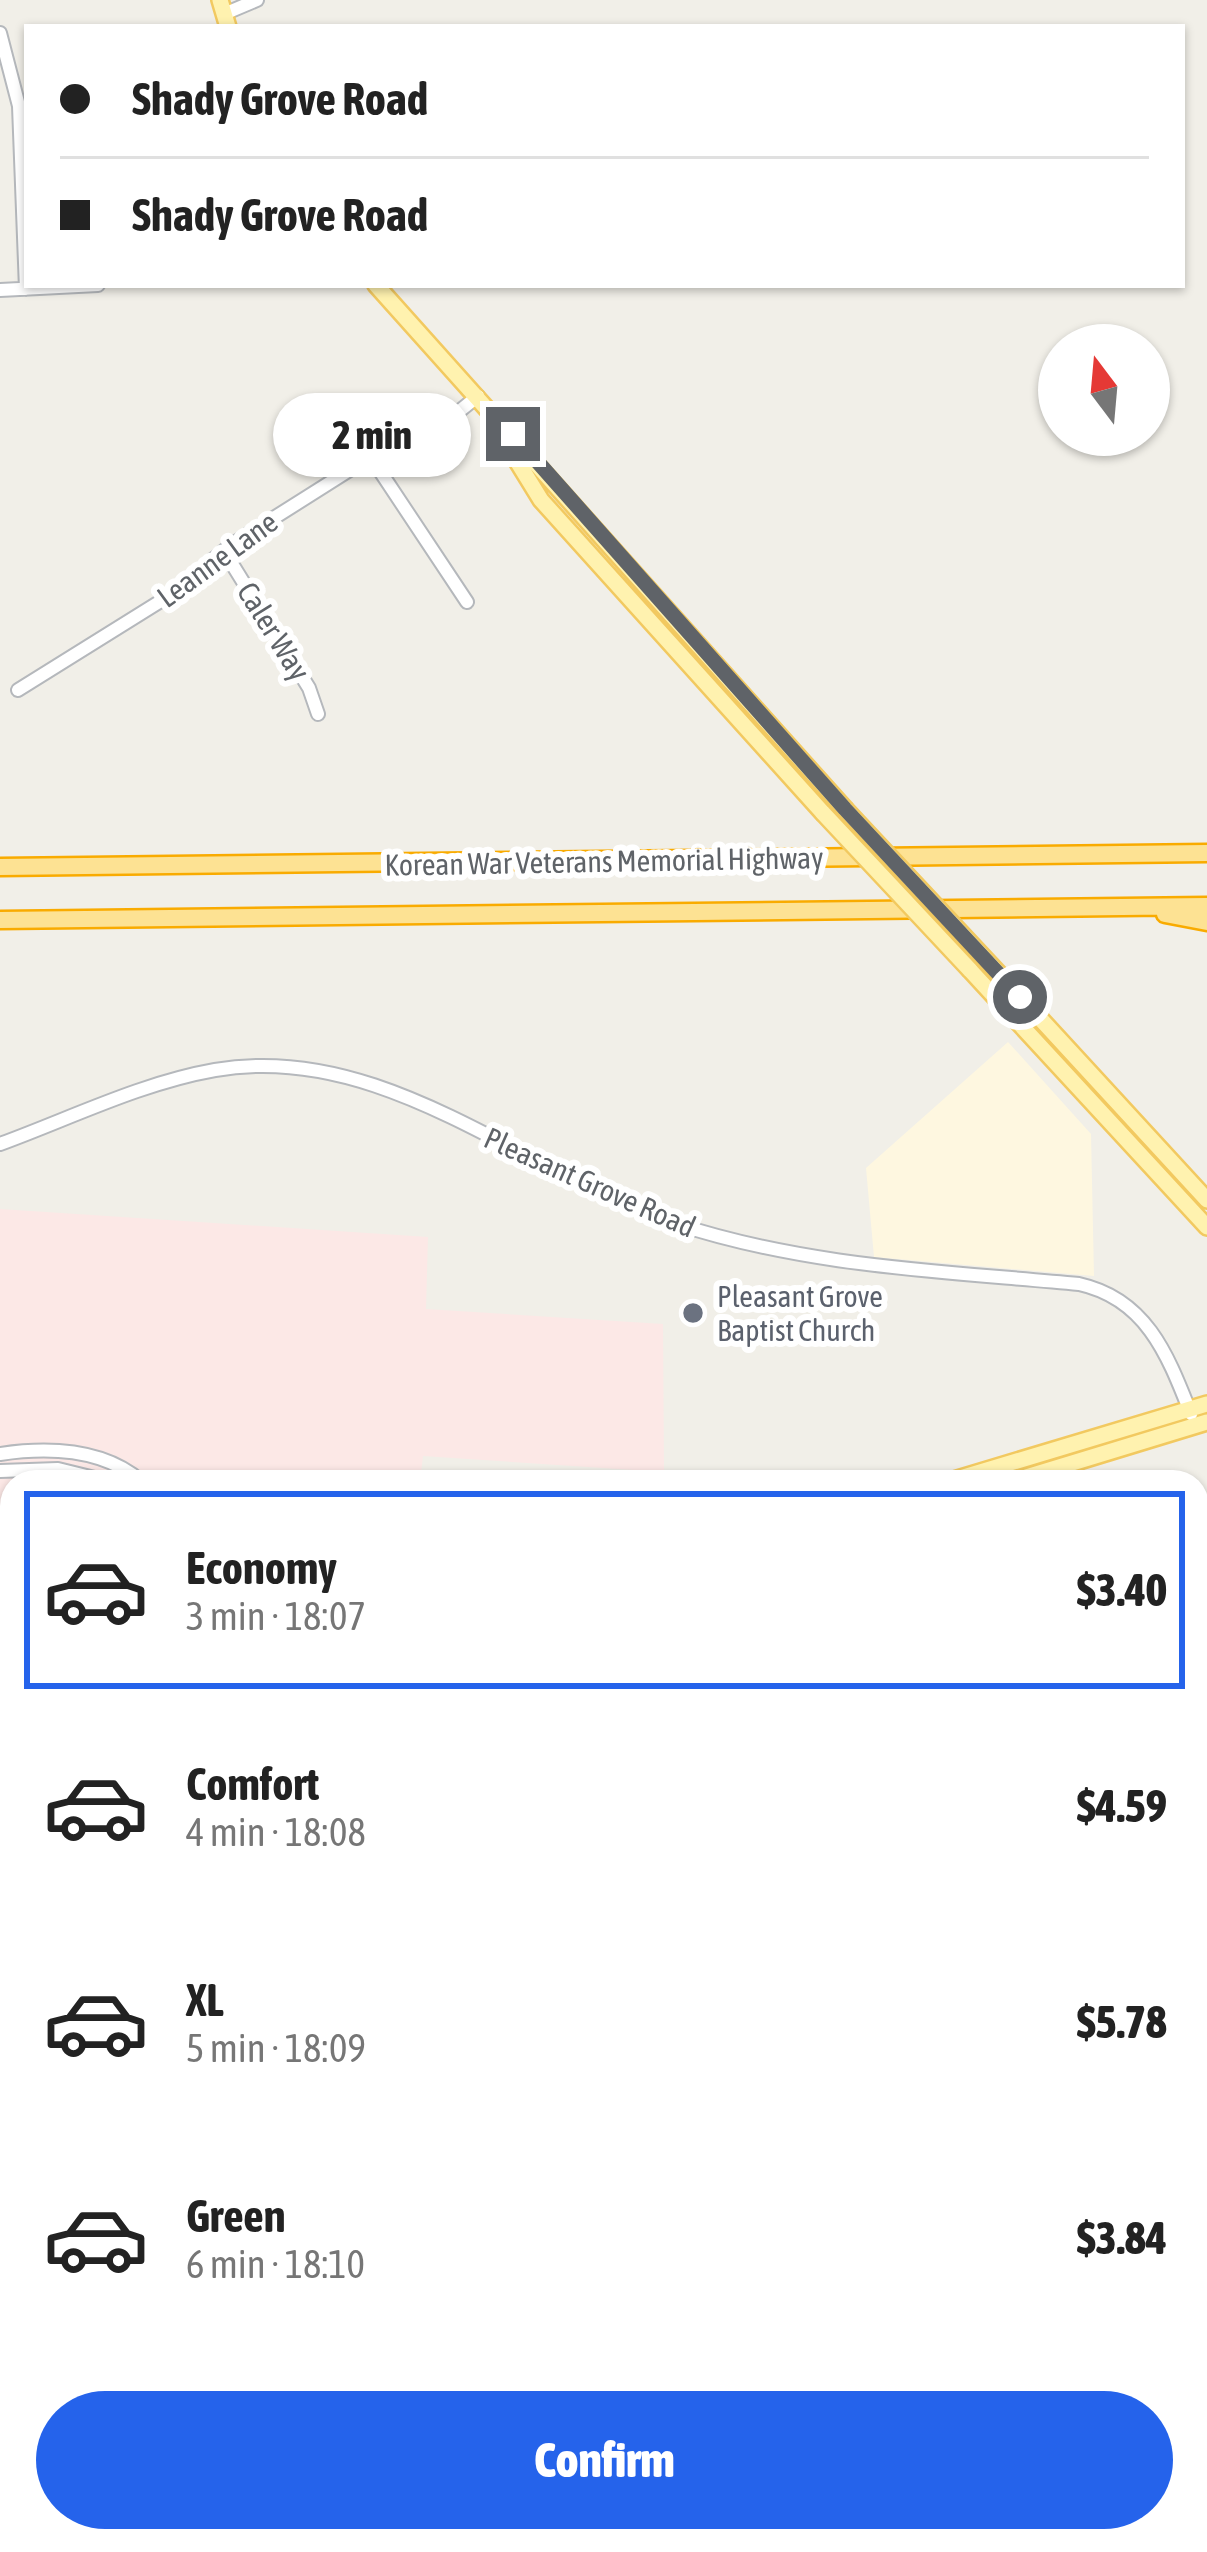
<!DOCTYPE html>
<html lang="en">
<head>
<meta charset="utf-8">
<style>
	:root { --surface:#fff; --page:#f2f2f2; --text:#222; --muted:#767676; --line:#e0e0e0; --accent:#2563eb }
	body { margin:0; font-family:"Asap Condensed",sans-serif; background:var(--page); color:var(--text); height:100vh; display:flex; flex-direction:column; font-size:45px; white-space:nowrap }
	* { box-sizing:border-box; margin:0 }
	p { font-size:39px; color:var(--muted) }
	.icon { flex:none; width:66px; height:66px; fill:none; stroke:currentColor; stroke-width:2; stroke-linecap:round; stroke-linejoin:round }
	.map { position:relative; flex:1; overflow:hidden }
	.panel { position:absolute; left:0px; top:1470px; width:1209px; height:1083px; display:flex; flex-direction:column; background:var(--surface); border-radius:36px 36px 0 0; box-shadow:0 3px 9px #0004 }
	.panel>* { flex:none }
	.guide { position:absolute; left:24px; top:24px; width:1161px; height:264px; border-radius:0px; box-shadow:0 3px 9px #0004; display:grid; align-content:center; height:264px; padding:0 36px; background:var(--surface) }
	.needle { width:78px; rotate:344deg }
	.fabs { position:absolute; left:1038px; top:324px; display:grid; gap:24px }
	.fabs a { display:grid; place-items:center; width:132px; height:132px; border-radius:50%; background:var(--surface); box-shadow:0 3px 9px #0004; font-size:60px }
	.end { position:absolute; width:54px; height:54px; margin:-27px; border:15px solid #5f6368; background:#fff; box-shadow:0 0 0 6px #fff }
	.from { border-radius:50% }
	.bubble { position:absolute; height:84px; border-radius:42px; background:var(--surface); box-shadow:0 3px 9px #0004; font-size:39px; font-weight:800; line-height:84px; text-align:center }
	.guide b { display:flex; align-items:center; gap:42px; height:114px; font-size:45px }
	.guide b+b { border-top:3px solid var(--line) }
	.guide i { width:30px; height:30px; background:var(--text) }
	ul { padding:21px 0 0; list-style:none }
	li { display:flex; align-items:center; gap:36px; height:198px; margin:0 24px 18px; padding:0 12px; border:6px solid transparent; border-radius:0px }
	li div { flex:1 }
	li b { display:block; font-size:45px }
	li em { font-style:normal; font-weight:800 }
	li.active { border-color:var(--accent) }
	li>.icon { width:108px; height:108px; stroke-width:1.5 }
	.cta { display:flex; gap:24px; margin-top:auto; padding:24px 36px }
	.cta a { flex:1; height:138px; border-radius:72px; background:var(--accent); color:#fff; font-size:48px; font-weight:800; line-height:138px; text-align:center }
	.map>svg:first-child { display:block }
</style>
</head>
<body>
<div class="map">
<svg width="1207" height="2552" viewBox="0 0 1207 2552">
	<rect width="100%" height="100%" fill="#f1efe8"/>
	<path fill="#fef7e0" d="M 1008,1042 L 1091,1134 L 1094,1276 L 874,1257 L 866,1168 Z
		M 0,2178 L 12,2178 L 12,2318 L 0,2288 Z
		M 0,2389 L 12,2429 L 12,2483 L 0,2504 Z
		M 106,2541 L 437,2541 L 418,2552 L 110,2552 Z"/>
	<path fill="#fce8e6" d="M 0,1209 L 428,1237 L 426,1309 L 663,1324 L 664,1472 L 423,1456 L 420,1482 L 12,1482 L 12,2142 L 0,2142 Z"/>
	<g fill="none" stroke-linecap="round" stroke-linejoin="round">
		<defs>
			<path id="minor" d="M 224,14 L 257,0
				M 0,33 L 19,106 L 26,289
				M 0,290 L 98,285
				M 372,459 L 467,602
				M 224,551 L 309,688 L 318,714
				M 18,690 L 164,599 L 231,545 L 356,466 L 420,443 L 478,396
				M 0,1144 C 71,1118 141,1083 215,1070 C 383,1041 521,1172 674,1223 C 807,1267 942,1271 1079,1284 C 1147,1299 1168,1356 1191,1414
				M 0,1454 C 48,1447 103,1448 142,1482
				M 0,1471 L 58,1469 L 111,1482
				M 1197,1635 L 1207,1632
				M 1197,1921 L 1207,1933
				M 1197,2261 L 1207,2266
				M 1197,2489 L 1207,2496
				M 564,2552 L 574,2541
				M 829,2552 L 838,2541
				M 1085,2552 L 1093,2541"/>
			<path id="major" d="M 220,0 L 228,27
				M 376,285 L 845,809
				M 491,419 L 541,500 L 823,813
				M 970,970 L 1207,1227
				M 1002,977 L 1207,1200
				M 947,1482 L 1207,1404
				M 1010,1482 L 1207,1422
				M 0,2314 L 12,2344
				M 0,2353 L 12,2384
				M 85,2541 L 90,2552
				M 0,2545 L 12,2525"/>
			<path id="highway" d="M 0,867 L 1207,853
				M 1165,914 L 1207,922
				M 0,920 L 1207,906"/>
		</defs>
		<use href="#minor" stroke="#b5b8bc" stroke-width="16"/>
		<use href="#major" stroke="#f2c960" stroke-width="20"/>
		<use href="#highway" stroke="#f9ab00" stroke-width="21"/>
		<use href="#minor" stroke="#fff" stroke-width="12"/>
		<use href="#major" stroke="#fff2af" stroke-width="15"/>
		<use href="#highway" stroke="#fde293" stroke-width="16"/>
		<defs>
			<path id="major-bridge" d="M 845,809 L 1002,977
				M 823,813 L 970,970"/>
		</defs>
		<use href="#major-bridge" stroke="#f2c960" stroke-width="20" stroke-linecap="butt"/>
		<use href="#major-bridge" stroke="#fff2af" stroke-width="15"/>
	</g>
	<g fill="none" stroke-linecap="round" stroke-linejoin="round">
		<path stroke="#5f6368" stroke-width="15" d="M 513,434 L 845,809 L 1020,997"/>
	</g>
	<circle fill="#6b7280" stroke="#fff" stroke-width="4.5" cx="693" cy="1313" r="12"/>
	<g text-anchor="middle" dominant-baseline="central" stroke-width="12" stroke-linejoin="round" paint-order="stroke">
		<g font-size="30" fill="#5f6368" stroke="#fff">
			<text transform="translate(217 559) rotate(-36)">Leanne Lane</text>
			<text transform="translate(274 631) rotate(58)">Caler Way</text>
			<text transform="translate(604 861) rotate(-1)">Korean War Veterans Memorial Highway</text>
			<text transform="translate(590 1182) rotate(24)">Pleasant Grove Road</text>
		</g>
		<g font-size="30" fill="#5b616d" stroke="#fff" text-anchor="start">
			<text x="717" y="1296">Pleasant Grove<tspan x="717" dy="34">Baptist Church</tspan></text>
		</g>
	</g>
</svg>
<div class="fabs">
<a><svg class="needle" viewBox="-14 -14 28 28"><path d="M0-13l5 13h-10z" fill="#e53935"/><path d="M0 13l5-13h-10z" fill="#767676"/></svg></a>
</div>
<i class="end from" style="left:1020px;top:997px"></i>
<i class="end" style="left:513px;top:434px"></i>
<div class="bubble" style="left:273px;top:393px;width:198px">2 min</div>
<div class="guide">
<b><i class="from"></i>Shady Grove Road</b>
<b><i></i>Shady Grove Road</b>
</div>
<section class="panel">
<ul>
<li class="active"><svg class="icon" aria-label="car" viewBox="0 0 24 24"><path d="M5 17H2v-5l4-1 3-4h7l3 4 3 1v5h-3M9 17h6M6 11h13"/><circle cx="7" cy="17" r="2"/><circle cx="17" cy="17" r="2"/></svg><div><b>Economy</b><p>3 min · 18:07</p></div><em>$3.40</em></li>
<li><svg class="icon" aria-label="car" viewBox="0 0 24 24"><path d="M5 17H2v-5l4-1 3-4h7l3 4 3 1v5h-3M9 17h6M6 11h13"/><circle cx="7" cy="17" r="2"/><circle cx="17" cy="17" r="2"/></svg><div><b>Comfort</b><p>4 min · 18:08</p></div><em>$4.59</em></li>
<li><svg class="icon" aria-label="car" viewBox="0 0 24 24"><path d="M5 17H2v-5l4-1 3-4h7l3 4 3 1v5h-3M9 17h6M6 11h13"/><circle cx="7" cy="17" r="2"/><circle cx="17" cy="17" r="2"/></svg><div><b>XL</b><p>5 min · 18:09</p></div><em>$5.78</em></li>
<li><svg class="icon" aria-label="car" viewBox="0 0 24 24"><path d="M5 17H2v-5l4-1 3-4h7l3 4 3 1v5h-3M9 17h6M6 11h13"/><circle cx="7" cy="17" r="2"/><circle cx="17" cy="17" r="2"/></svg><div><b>Green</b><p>6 min · 18:10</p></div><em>$3.84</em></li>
</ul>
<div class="cta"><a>Confirm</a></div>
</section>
</div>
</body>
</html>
